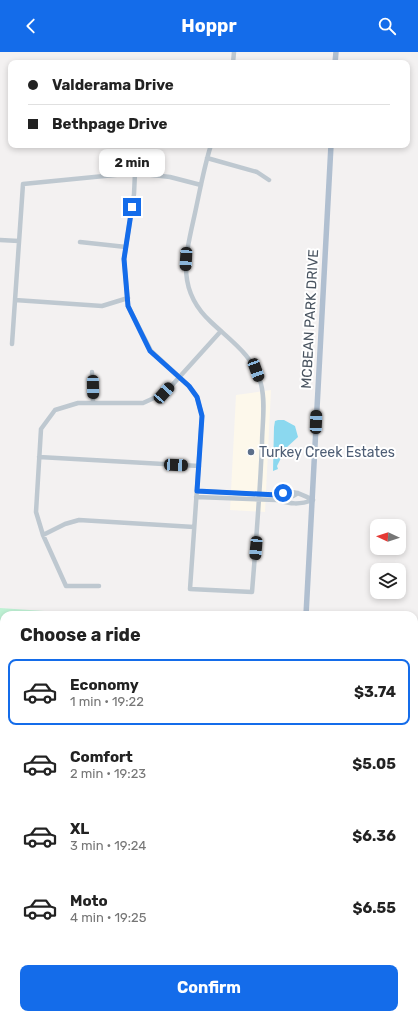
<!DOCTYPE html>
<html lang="en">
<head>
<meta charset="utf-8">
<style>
	:root { --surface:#fff; --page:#f6f6f6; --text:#222; --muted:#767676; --line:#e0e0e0; --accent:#146cea }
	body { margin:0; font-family:Rubik,sans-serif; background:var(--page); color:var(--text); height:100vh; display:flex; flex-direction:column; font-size:15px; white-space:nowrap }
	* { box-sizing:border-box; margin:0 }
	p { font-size:13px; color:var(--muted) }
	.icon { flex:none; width:22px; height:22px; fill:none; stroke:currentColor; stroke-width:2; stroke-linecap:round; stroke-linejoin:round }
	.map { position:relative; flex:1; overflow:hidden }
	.panel { position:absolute; left:0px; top:559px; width:418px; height:408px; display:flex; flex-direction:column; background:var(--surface); border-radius:12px 12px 0 0; box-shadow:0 2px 6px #0003 }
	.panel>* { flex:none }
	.hud { position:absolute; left:8px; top:8px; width:402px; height:88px; border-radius:8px; box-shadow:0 2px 6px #0003; display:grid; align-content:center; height:88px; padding:0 20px; background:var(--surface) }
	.needle { width:26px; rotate:273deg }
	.buttons { position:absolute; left:370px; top:467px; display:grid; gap:8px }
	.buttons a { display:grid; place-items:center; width:36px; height:36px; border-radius:8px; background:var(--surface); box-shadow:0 2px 6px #0003; font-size:20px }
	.end { position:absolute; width:18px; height:18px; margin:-9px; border:5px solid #146cea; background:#fff; box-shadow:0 0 0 2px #fff }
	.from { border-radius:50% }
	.bubble { position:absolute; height:28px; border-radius:8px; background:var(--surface); box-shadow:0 2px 6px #0003; font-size:13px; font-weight:700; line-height:28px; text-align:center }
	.car { position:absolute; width:12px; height:24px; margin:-12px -6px; border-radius:5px; box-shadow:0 0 3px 1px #0007; background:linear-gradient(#222 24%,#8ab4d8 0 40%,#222 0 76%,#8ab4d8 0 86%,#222 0) }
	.hud b { display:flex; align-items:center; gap:14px; height:38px; font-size:15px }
	.hud b+b { border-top:1px solid var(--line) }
	.hud i { width:10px; height:10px; background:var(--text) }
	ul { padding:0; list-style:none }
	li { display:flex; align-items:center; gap:12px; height:66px; margin:0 8px 6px; padding:0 12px; border:2px solid transparent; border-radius:8px }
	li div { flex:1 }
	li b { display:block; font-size:15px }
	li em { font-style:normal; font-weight:700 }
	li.current { border-color:var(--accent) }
	li>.icon { width:36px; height:36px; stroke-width:1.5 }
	h2 { padding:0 20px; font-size:18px; line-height:48px }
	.cta { display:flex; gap:8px; margin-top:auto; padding:8px 20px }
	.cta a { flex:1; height:46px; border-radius:8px; background:var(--accent); color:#fff; font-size:16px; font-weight:700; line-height:46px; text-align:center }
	header { display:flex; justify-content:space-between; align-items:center; height:52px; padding:0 20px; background:var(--accent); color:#fff; font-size:18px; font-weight:700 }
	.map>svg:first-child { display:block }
</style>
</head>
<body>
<header><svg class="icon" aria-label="back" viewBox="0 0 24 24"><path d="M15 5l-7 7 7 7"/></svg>Hoppr<svg class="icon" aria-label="search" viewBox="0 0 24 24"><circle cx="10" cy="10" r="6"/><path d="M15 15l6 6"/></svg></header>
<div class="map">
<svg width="418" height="967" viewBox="0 0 418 967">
	<rect width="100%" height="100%" fill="#f3f1f1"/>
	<path fill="#fdf8eb" d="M 271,338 L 265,460 L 230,458 L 236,343 Z"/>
	<path fill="#bff1d4" d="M 0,556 L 103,563 L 4,563 L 4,817 L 0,816 Z"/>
	<path fill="#8bd8ef" d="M 278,368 L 284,368 L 295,374 L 298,385 L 286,396 L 277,414 L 278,417 L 273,419 L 274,375 L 275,369 Z
		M 418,735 L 418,821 L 414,820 L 414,751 L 415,739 Z
		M 414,825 L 418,825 L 418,888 L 414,891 Z"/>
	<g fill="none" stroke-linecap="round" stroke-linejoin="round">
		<path stroke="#bec8d0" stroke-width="4.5" d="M 233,11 L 234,0
			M 207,106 L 257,120 L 269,128
			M 135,121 L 134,142 L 124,207 L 128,254 L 151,299 L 189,334 L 197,345 L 202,364 L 190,537 L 252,540 C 256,491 260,442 262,392 C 262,373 266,351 261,332 C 254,304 231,289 211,270 C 175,237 186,202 195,161 C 200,138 204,115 211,93
			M 0,188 L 19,189
			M 80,190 L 126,195
			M 15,248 L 102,254 L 128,246
			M 12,292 L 23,132 L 135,121 L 170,125 L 201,133
			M 92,320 L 93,350
			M 39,405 L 199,414
			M 197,439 L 293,444 L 298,441
			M 282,443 C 291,436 303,443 313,448
			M 196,445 L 277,448 C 291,452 299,453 313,448
			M 43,483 L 65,472 L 79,468 L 194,475
			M 99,534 L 66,534 L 43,483 L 36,460 L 41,377 L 55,358 L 78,351 L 143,351 L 165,341 L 221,279"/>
		<path stroke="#b0bfd0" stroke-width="5.5" d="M 335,11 L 336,0
			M 306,563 L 331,93
			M 0,934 L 4,936
			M 0,941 L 4,943
			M 57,963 L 79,967
			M 105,963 L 129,963
			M 165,963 L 173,964
			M 283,967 L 283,963"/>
	</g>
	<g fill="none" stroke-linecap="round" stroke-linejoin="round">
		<path stroke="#146cea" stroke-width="5" d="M 132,155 L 124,207 L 128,254 L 150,299 L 189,334 L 197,345 L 202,364 L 197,439 L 277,443 L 283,441"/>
	</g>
	<circle fill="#5c6f8a" stroke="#fff" stroke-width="1.5" cx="251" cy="400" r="4"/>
	<g text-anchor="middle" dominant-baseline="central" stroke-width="4" stroke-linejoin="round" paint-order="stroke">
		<g font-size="14" fill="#48535f" stroke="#fff">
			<text transform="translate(310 267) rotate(-87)">MCBEAN PARK DRIVE</text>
		</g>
		<g font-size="14" fill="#4e5e75" stroke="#fff" text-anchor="start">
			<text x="259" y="400">Turkey Creek Estates</text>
		</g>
	</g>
</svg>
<div class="buttons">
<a><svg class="needle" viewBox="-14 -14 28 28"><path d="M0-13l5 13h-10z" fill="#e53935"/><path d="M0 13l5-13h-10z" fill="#767676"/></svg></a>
<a><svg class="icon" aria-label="layers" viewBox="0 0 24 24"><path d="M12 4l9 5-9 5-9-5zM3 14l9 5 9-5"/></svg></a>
</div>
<i class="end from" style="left:283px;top:441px"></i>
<i class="end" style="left:132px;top:155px"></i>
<div class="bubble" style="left:99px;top:97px;width:66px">2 min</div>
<i class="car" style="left:186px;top:207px;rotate:183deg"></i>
<i class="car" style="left:256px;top:318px;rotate:160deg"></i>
<i class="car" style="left:93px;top:335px;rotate:179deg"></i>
<i class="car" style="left:164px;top:341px;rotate:42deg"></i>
<i class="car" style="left:316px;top:370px;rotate:2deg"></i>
<i class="car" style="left:176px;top:413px;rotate:93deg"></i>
<i class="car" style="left:256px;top:496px;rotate:185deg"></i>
<div class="hud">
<b><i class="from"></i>Valderama Drive</b>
<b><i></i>Bethpage Drive</b>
</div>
<section class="panel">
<h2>Choose a ride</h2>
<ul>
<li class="current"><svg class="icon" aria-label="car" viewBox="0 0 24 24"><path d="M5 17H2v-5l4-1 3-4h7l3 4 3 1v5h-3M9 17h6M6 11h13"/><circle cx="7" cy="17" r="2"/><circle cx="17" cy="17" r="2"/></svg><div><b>Economy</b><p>1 min · 19:22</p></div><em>$3.74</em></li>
<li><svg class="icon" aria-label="car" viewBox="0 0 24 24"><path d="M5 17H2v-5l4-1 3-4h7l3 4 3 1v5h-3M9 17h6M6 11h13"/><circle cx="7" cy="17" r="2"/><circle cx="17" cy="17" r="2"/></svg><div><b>Comfort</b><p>2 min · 19:23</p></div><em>$5.05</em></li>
<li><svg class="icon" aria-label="car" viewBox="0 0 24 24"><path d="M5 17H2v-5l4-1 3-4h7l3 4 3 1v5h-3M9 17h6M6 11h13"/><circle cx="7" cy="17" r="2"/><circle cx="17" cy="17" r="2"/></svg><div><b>XL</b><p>3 min · 19:24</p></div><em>$6.36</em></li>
<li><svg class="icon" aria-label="car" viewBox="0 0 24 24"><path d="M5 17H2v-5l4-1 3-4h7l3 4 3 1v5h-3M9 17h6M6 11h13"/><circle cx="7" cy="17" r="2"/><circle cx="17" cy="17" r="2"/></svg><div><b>Moto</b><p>4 min · 19:25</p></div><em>$6.55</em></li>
</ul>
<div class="cta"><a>Confirm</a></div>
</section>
</div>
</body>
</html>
